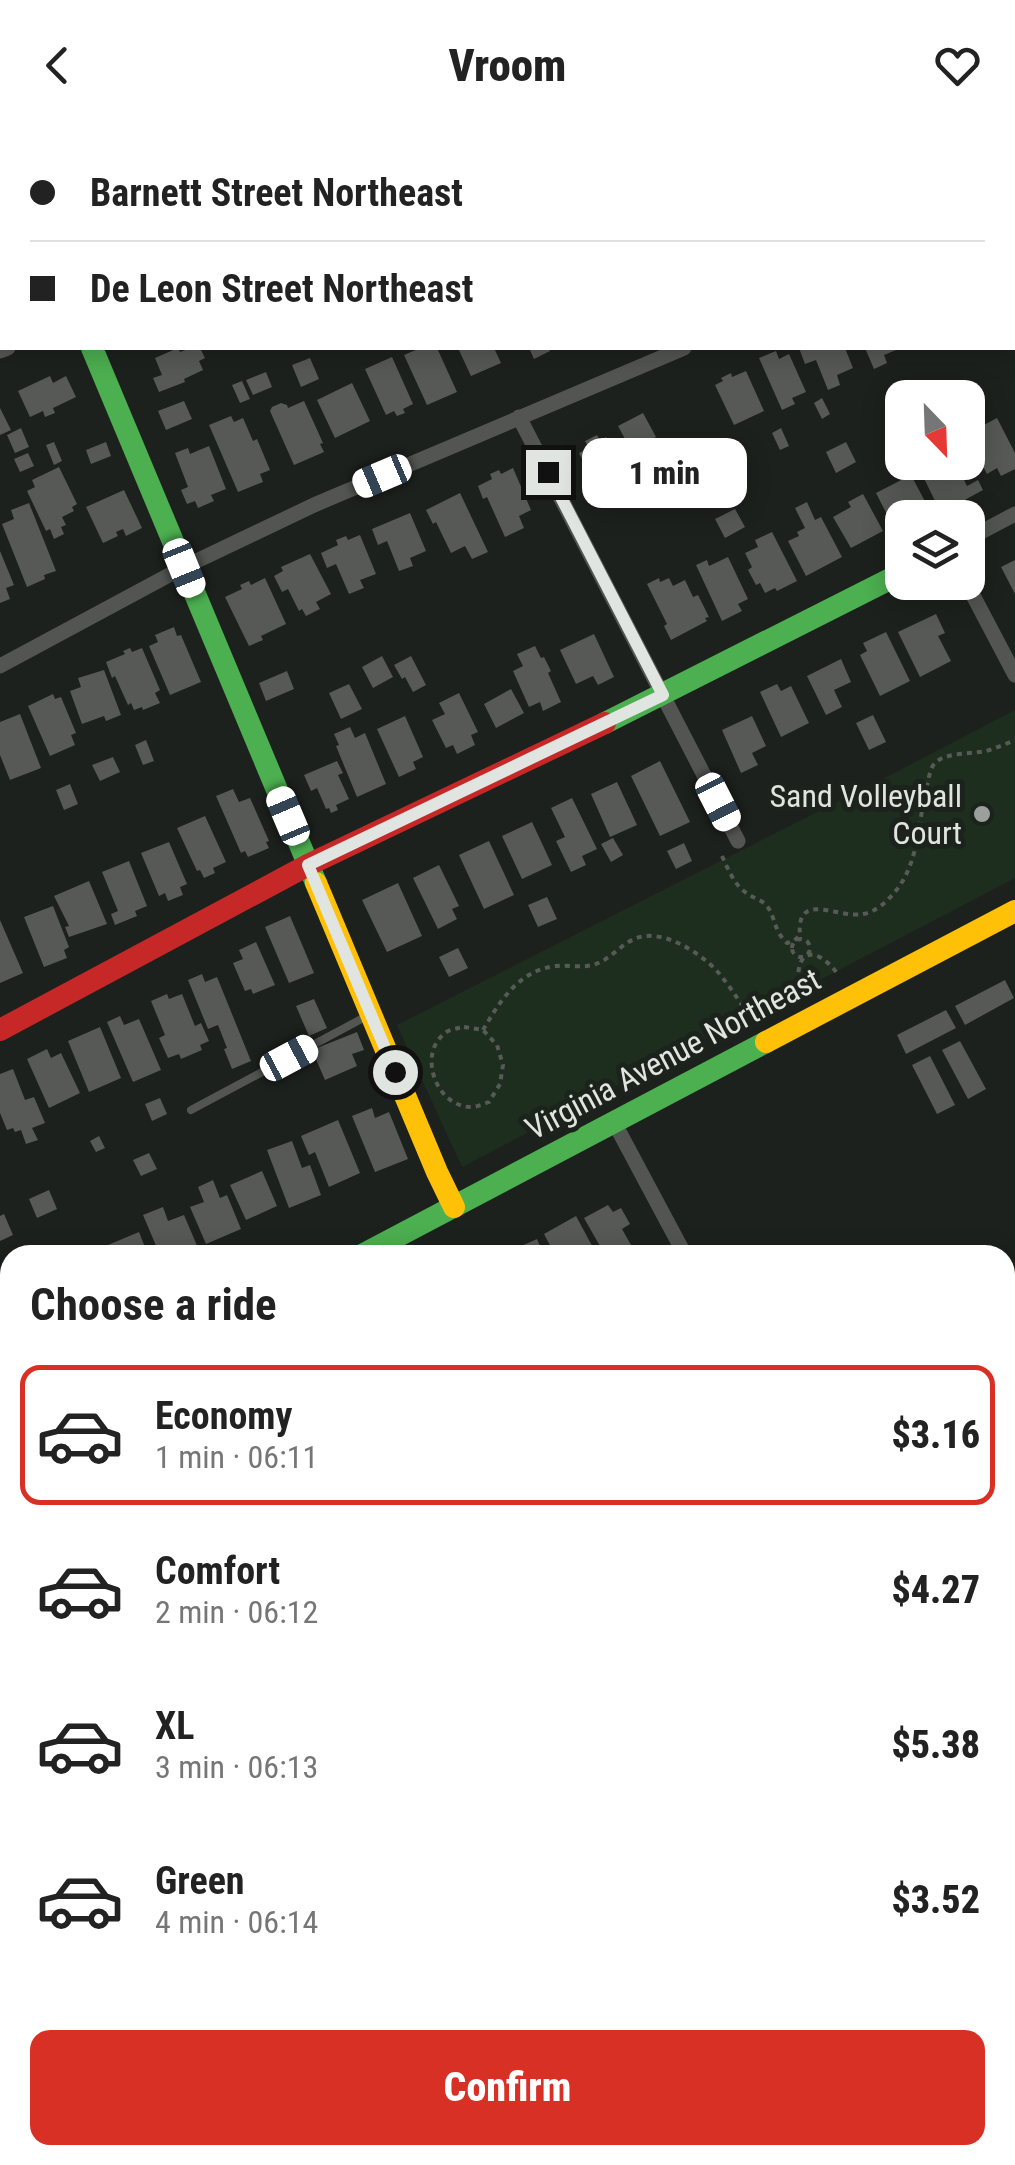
<!DOCTYPE html>
<html lang="en">
<head>
<meta charset="utf-8">
<style>
	:root { --surface:#fff; --page:#f2f2f2; --text:#222; --muted:#767676; --line:#e0e0e0; --accent:#d93025 }
	body { margin:0; font-family:"Roboto Condensed",sans-serif; background:var(--page); color:var(--text); height:100vh; display:flex; flex-direction:column; font-size:38px; white-space:nowrap }
	* { box-sizing:border-box; margin:0 }
	p { font-size:32px; color:var(--muted) }
	.icon { flex:none; width:55px; height:55px; fill:none; stroke:currentColor; stroke-width:2; stroke-linecap:round; stroke-linejoin:round }
	.map { position:relative; flex:1; overflow:hidden }
	.details { position:absolute; left:0px; top:1115px; width:1015px; height:920px; display:flex; flex-direction:column; background:var(--surface); border-radius:30px 30px 0 0; box-shadow:0 5px 25px #0003 }
	.details>* { flex:none }
	.hud { position:absolute; left:0px; top:0px; width:1015px; height:220px; box-shadow:0 5px 25px #0003; display:grid; align-content:center; height:220px; padding:0 30px; background:var(--surface) }
	.needle { width:65px; rotate:157deg }
	.fabs { position:absolute; left:885px; top:250px; display:grid; gap:20px }
	.fabs a { display:grid; place-items:center; width:100px; height:100px; border-radius:20px; background:var(--surface); box-shadow:0 5px 25px #0003; font-size:50px }
	.end { position:absolute; width:45px; height:45px; margin:-22px; border:12px solid #e1e5e1; background:#111; box-shadow:0 0 0 5px #111 }
	.from { border-radius:50% }
	.bubble { position:absolute; height:70px; border-radius:20px; background:var(--surface); box-shadow:0 5px 25px #0003; font-size:32px; font-weight:800; line-height:70px; text-align:center }
	.car { position:absolute; width:30px; height:60px; margin:-30px -15px; border-radius:12px; box-shadow:0 0 8px 2px #0007; background:linear-gradient(#fff 24%,#345 0 40%,#fff 0 76%,#345 0 86%,#fff 0) }
	.hud b { display:flex; align-items:center; gap:35px; height:95px; font-size:38px }
	.hud b+b { border-top:2px solid var(--line) }
	.hud i { width:25px; height:25px; background:var(--text) }
	ul { padding:0; list-style:none }
	li { display:flex; align-items:center; gap:30px; height:140px; margin:0 20px 15px; padding:0 10px; border:5px solid transparent; border-radius:20px }
	li div { flex:1 }
	li b { display:block; font-size:38px }
	li em { font-style:normal; font-weight:800 }
	li.on { border-color:var(--accent) }
	li>.icon { width:90px; height:90px; stroke-width:1.5 }
	h2 { padding:0 30px; font-size:45px; line-height:120px }
	.cta { display:flex; gap:20px; margin-top:auto; padding:20px 30px }
	.cta a { flex:1; height:115px; border-radius:20px; background:var(--accent); color:#fff; font-size:40px; font-weight:800; line-height:115px; text-align:center }
	header { display:flex; justify-content:space-between; align-items:center; height:130px; padding:0 30px; background:var(--surface); font-size:45px; font-weight:800 }
	.map>svg:first-child { display:block }
</style>
</head>
<body>
<header><svg class="icon" aria-label="back" viewBox="0 0 24 24"><path d="M15 5l-7 7 7 7"/></svg>Vroom<svg class="icon" aria-label="heart" viewBox="0 0 24 24"><path d="M12 20l-8-8c-3-5 5-10 8-4 3-6 11-1 8 4z"/></svg></header>
<div class="map">
<svg width="1015" height="2035" viewBox="0 0 1015 2035">
	<rect width="100%" height="100%" fill="#1d211d"/>
	<path fill="#1e2e1e" d="M 1015,580 L 1015,748 L 462,1037 L 397,895 L 843,669 L 850,664 L 856,663 Z
		M 1005,1693 L 1015,1697 L 1015,1888 L 1005,1889 Z"/>
	<g fill="none" stroke-linecap="round" stroke-linejoin="round">
		<path stroke="#3c593d" stroke-width="6" d="M 1005,1803 L 1015,1807"/>
	</g>
	<path fill="#565956" d="M 178,218 L 180,222 L 191,218 L 200,218 L 205,228 L 199,231 L 203,240 L 184,249 L 185,252 L 159,262 L 153,248 L 162,245 L 155,228 Z
		M 420,218 L 437,218 L 457,262 L 427,275 L 404,225 Z
		M 458,218 L 494,218 L 501,233 L 471,246 Z
		M 529,218 L 549,218 L 550,221 L 534,229 Z
		M 799,218 L 845,218 L 853,238 L 837,245 L 840,255 L 828,260 L 816,230 L 805,234 Z
		M 865,218 L 901,218 L 884,225 L 887,233 L 874,239 Z
		M 776,221 L 779,229 L 789,224 L 806,262 L 792,268 L 795,274 L 782,280 L 759,228 Z
		M 392,227 L 413,274 L 403,279 L 405,283 L 397,286 L 394,281 L 386,285 L 365,239 Z
		M 310,228 L 319,249 L 301,257 L 292,235 Z
		M 746,241 L 764,281 L 734,295 L 715,255 L 723,251 L 721,248 L 731,243 L 732,247 Z
		M 266,242 L 272,257 L 253,265 L 246,250 Z
		M 50,246 L 53,253 L 66,246 L 76,267 L 53,278 L 55,283 L 45,287 L 43,281 L 30,287 L 18,261 Z
		M 242,251 L 250,269 L 240,273 L 232,255 Z
		M 352,253 L 370,291 L 335,308 L 317,270 Z
		M 822,268 L 830,284 L 822,289 L 814,273 Z
		M 184,271 L 192,289 L 166,300 L 158,281 Z
		M 304,271 L 323,313 L 320,314 L 324,322 L 294,335 L 270,281 L 272,277 L 281,273 L 287,275 L 288,278 Z
		M 0,278 L 11,300 L 0,305 Z
		M 643,283 L 656,307 L 631,320 L 618,296 Z
		M 973,284 L 980,297 L 997,288 L 1015,323 L 1015,339 L 1001,346 L 997,338 L 987,344 L 968,307 L 968,287 Z
		M 231,286 L 234,292 L 243,288 L 253,311 L 257,309 L 270,340 L 260,344 L 263,352 L 238,362 L 209,295 Z
		M 21,298 L 29,317 L 15,323 L 7,305 Z
		M 781,298 L 789,316 L 780,320 L 772,303 Z
		M 897,303 L 902,315 L 902,323 L 897,326 L 887,308 Z
		M 597,305 L 600,311 L 606,307 L 611,317 L 615,315 L 624,332 L 618,334 L 624,346 L 598,359 L 579,323 L 589,318 L 585,311 Z
		M 54,312 L 62,331 L 54,335 L 46,315 Z
		M 106,312 L 111,326 L 91,334 L 86,320 Z
		M 846,312 L 856,332 L 836,343 L 826,322 Z
		M 209,316 L 226,359 L 211,365 L 214,371 L 198,378 L 195,371 L 187,374 L 181,360 L 188,357 L 175,323 L 188,318 L 190,324 Z
		M 28,323 L 34,336 L 20,342 L 14,329 Z
		M 916,332 L 960,332 L 963,338 L 959,340 L 967,356 L 978,350 L 983,360 L 950,378 L 946,370 L 937,375 Z
		M 59,337 L 77,374 L 72,377 L 74,381 L 62,387 L 66,395 L 61,397 L 64,404 L 54,409 L 50,399 L 46,401 L 27,361 L 35,357 L 32,350 Z
		M 513,338 L 531,380 L 519,386 L 524,398 L 505,407 L 487,367 L 483,369 L 478,356 L 492,349 L 490,344 L 499,340 L 501,344 Z
		M 649,344 L 655,356 L 645,360 L 640,348 Z
		M 911,345 L 928,377 L 918,382 L 921,388 L 902,388 L 902,398 L 896,402 L 876,363 Z
		M 124,360 L 142,398 L 126,406 L 123,399 L 116,402 L 118,406 L 103,413 L 86,377 Z
		M 460,363 L 488,422 L 472,429 L 465,416 L 451,423 L 436,392 L 433,394 L 426,380 Z
		M 863,364 L 883,401 L 851,418 L 833,387 L 851,377 L 848,372 Z
		M 807,372 L 815,390 L 821,387 L 842,427 L 806,446 L 788,411 L 799,406 L 797,402 L 805,398 L 795,378 Z
		M 29,373 L 56,441 L 44,445 L 45,449 L 27,457 L 2,394 L 14,389 L 11,380 Z
		M 735,379 L 745,397 L 725,408 L 715,389 Z
		M 410,383 L 426,421 L 410,428 L 413,436 L 399,441 L 387,411 L 378,415 L 372,399 Z
		M 772,402 L 797,451 L 777,461 L 775,458 L 765,463 L 760,453 L 756,455 L 748,440 L 752,437 L 745,423 L 758,417 L 755,410 Z
		M 360,405 L 376,444 L 360,450 L 364,458 L 349,464 L 336,434 L 327,438 L 321,423 L 338,415 L 336,410 L 346,406 L 348,410 Z
		M 0,421 L 14,455 L 6,458 L 10,469 L 0,473 Z
		M 310,424 L 331,464 L 316,472 L 320,479 L 306,486 L 302,479 L 299,481 L 288,459 L 282,462 L 274,446 L 283,441 L 281,437 Z
		M 728,427 L 748,469 L 738,474 L 742,481 L 722,491 L 696,435 L 707,430 L 709,436 Z
		M 1015,430 L 1015,464 L 1001,437 Z
		M 265,448 L 286,494 L 261,506 L 263,510 L 249,516 L 225,467 L 242,459 L 240,455 L 249,451 L 251,455 Z
		M 659,448 L 660,452 L 669,448 L 673,456 L 685,450 L 693,467 L 698,465 L 709,487 L 705,488 L 707,491 L 671,510 L 664,496 L 667,494 L 647,454 Z
		M 936,484 L 945,503 L 938,506 L 951,531 L 920,547 L 898,502 Z
		M 174,497 L 177,506 L 181,505 L 201,552 L 170,565 L 149,516 L 158,512 L 155,505 Z
		M 886,502 L 910,551 L 880,566 L 860,525 L 867,521 L 863,513 Z
		M 594,504 L 614,547 L 598,555 L 593,546 L 576,554 L 560,520 Z
		M 535,516 L 541,528 L 544,527 L 551,541 L 548,543 L 561,572 L 543,581 L 540,572 L 529,577 L 513,541 L 523,536 L 517,524 Z
		M 130,518 L 132,522 L 142,518 L 160,560 L 155,563 L 160,573 L 143,580 L 142,577 L 134,580 L 131,573 L 128,575 L 115,546 L 112,548 L 106,532 L 125,524 L 123,521 Z
		M 382,526 L 393,547 L 373,558 L 362,537 Z
		M 411,526 L 426,555 L 413,562 L 405,547 L 402,549 L 394,535 Z
		M 841,529 L 851,552 L 834,560 L 842,577 L 826,585 L 807,546 Z
		M 104,540 L 121,585 L 106,591 L 104,586 L 82,594 L 70,561 L 81,557 L 78,548 Z
		M 287,541 L 294,559 L 266,571 L 259,553 Z
		M 349,554 L 362,579 L 341,589 L 329,563 Z
		M 777,554 L 781,561 L 791,556 L 809,593 L 781,607 L 760,562 Z
		M 511,559 L 524,583 L 496,598 L 484,574 Z
		M 459,563 L 478,602 L 471,605 L 475,615 L 457,624 L 453,615 L 446,618 L 432,590 L 445,584 L 439,573 Z
		M 53,564 L 55,569 L 61,567 L 76,603 L 71,605 L 75,615 L 50,626 L 28,576 Z
		M 20,584 L 41,638 L 10,650 L 0,625 L 0,592 Z
		M 873,585 L 886,612 L 869,620 L 856,593 Z
		M 405,586 L 423,627 L 413,632 L 416,639 L 399,647 L 377,599 Z
		M 752,586 L 766,616 L 752,623 L 758,635 L 741,643 L 722,600 Z
		M 350,597 L 355,608 L 365,603 L 386,654 L 357,667 L 336,616 L 339,615 L 334,604 Z
		M 146,610 L 154,631 L 143,635 L 135,615 Z
		M 113,627 L 120,642 L 100,651 L 92,635 Z
		M 337,631 L 343,643 L 338,645 L 349,669 L 336,675 L 338,680 L 331,683 L 329,678 L 326,679 L 317,658 L 311,661 L 304,645 Z
		M 660,631 L 690,692 L 660,706 L 631,646 Z
		M 617,652 L 637,695 L 610,707 L 591,664 Z
		M 70,654 L 78,674 L 64,680 L 56,660 Z
		M 233,659 L 239,672 L 250,668 L 269,711 L 266,712 L 269,718 L 248,727 L 245,721 L 241,723 L 216,666 Z
		M 572,668 L 597,719 L 582,726 L 586,735 L 571,742 L 556,711 L 565,707 L 551,678 Z
		M 205,686 L 226,732 L 213,738 L 215,743 L 204,748 L 200,740 L 197,741 L 177,698 Z
		M 532,692 L 552,735 L 522,749 L 502,706 Z
		M 613,708 L 623,725 L 611,732 L 601,714 Z
		M 489,711 L 514,765 L 484,779 L 459,725 Z
		M 169,712 L 187,754 L 180,757 L 183,765 L 168,771 L 165,763 L 159,766 L 141,723 Z
		M 684,713 L 692,731 L 676,739 L 667,721 Z
		M 129,731 L 147,776 L 135,781 L 137,786 L 115,795 L 111,784 L 118,781 L 102,742 Z
		M 439,735 L 459,776 L 452,779 L 457,789 L 438,799 L 413,748 Z
		M 89,751 L 107,794 L 69,807 L 65,797 L 69,796 L 54,766 Z
		M 398,753 L 422,806 L 387,822 L 362,770 Z
		M 547,767 L 557,789 L 538,797 L 528,775 Z
		M 53,776 L 69,817 L 64,820 L 67,828 L 44,837 L 24,787 Z
		M 290,786 L 314,843 L 289,853 L 265,797 Z
		M 0,790 L 23,843 L 0,853 Z
		M 256,812 L 275,855 L 253,864 L 251,859 L 245,861 L 233,833 L 243,829 L 239,820 Z
		M 458,818 L 468,838 L 449,847 L 439,827 Z
		M 202,844 L 205,852 L 217,847 L 251,931 L 232,939 L 224,919 L 227,918 L 218,895 L 208,899 L 188,850 Z
		M 1005,850 L 1014,868 L 965,895 L 955,876 Z
		M 167,864 L 169,869 L 182,864 L 195,896 L 201,893 L 209,911 L 200,915 L 202,920 L 181,929 L 179,924 L 168,928 L 159,908 L 165,905 L 151,871 Z
		M 314,869 L 327,898 L 309,906 L 296,876 Z
		M 946,880 L 956,898 L 906,924 L 897,905 Z
		M 120,886 L 124,895 L 139,889 L 161,940 L 133,952 L 107,892 Z
		M 100,897 L 121,948 L 89,962 L 68,911 Z
		M 357,902 L 364,920 L 352,924 L 357,936 L 325,950 L 312,920 Z
		M 960,911 L 986,959 L 968,969 L 942,920 Z
		M 47,919 L 51,928 L 61,923 L 80,963 L 49,978 L 27,929 Z
		M 930,926 L 955,975 L 937,984 L 912,935 Z
		M 13,939 L 25,970 L 34,967 L 45,993 L 32,998 L 38,1010 L 26,1014 L 21,1000 L 15,1002 L 13,998 L 7,1000 L 0,983 L 0,944 Z
		M 160,968 L 167,984 L 152,991 L 145,974 Z
		M 372,978 L 375,988 L 389,982 L 408,1029 L 375,1042 L 352,986 Z
		M 338,990 L 360,1043 L 329,1057 L 315,1022 L 309,1025 L 301,1006 Z
		M 99,1006 L 105,1018 L 96,1022 L 90,1011 Z
		M 292,1011 L 302,1038 L 310,1035 L 321,1065 L 289,1078 L 267,1020 Z
		M 149,1023 L 157,1039 L 141,1046 L 133,1030 Z
		M 262,1041 L 277,1076 L 246,1090 L 230,1055 Z
		M 213,1050 L 220,1068 L 227,1065 L 241,1099 L 206,1114 L 190,1077 L 204,1072 L 198,1057 Z
		M 49,1060 L 57,1079 L 37,1088 L 29,1069 Z
		M 608,1075 L 613,1082 L 621,1078 L 630,1094 L 622,1099 L 631,1115 L 612,1125 L 605,1125 L 584,1088 Z
		M 163,1077 L 168,1091 L 184,1085 L 201,1125 L 160,1125 L 143,1085 Z
		M 4,1084 L 13,1105 L 0,1111 L 0,1086 Z
		M 576,1086 L 597,1125 L 555,1125 L 544,1104 Z
		M 139,1102 L 148,1125 L 113,1125 L 108,1115 Z
		M 537,1109 L 544,1125 L 501,1125 Z
		M 9,1148 L 10,1213 L 3,1216 L 0,1209 L 0,1152 Z
		M 1005,1264 L 1011,1276 L 1015,1274 L 1015,1294 L 1011,1296 L 1015,1304 L 1015,1320 L 1005,1325 Z
		M 10,1386 L 10,1435 L 0,1413 L 0,1391 Z
		M 10,1831 L 10,1844 L 2,1848 L 0,1835 Z
		M 8,1853 L 10,1887 L 0,1891 L 0,1856 Z
		M 6,1955 L 10,1963 L 10,2014 L 4,2016 L 0,2008 L 0,1958 Z
		M 1015,1976 L 1015,2022 L 1012,2022 L 1010,1991 L 1005,1991 L 1005,1977 Z
		M 34,2025 L 47,2025 L 50,2031 L 39,2035 Z
		M 105,2025 L 124,2025 L 126,2032 L 109,2035 Z
		M 418,2025 L 458,2025 L 465,2035 L 421,2035 L 416,2027 Z
		M 467,2025 L 508,2025 L 491,2035 L 473,2035 Z
		M 795,2025 L 801,2035 L 771,2035 Z
		M 805,2025 L 844,2025 L 849,2035 L 810,2035 Z
		M 857,2025 L 890,2025 L 894,2035 L 861,2035 Z"/>
	<g fill="none" stroke-linecap="round" stroke-linejoin="round">
		<path stroke="#575a57" stroke-width="4" stroke-dasharray="5 5" stroke-linecap="butt" d="M 722,726 C 728,739 734,754 745,762 C 752,768 761,769 767,776 C 776,788 773,800 787,813 L 794,811 L 800,805 C 796,760 838,789 863,784 C 876,782 886,772 894,763 C 920,733 918,690 927,655 C 929,648 930,638 935,633 C 946,622 972,624 986,621 C 996,618 1006,614 1015,610
			M792 818a9 9 0 1 1 18 0a9 9 0 1 1-18 0Z
			M 800,862 C 792,822 813,812 837,843
			M 464,897 L 483,900 L 497,915 L 503,935 L 500,954 L 489,972 C 484,974 479,976 473,977 C 436,979 415,921 448,901 C 453,899 458,898 464,897 Z
			M 483,900 C 500,871 519,840 556,836 C 566,835 577,837 587,836 C 607,834 617,817 634,809 C 661,797 699,822 717,841 C 731,857 741,875 754,892
			M 1005,1858 L 1015,1854"/>
		<path stroke="#525552" stroke-width="8" d="M 191,980 L 367,886
			M 1005,1373 L 1015,1369
			M 0,1535 L 10,1531
			M 1005,1619 L 1015,1616"/>
		<path stroke="#525552" stroke-width="15" d="M 1,0 L 2,3
			M 257,2 L 262,0
			M 1012,55 L 1015,53
			M 0,221 L 8,218
			M 519,287 L 738,711
			M 968,409 L 1015,384
			M 966,452 L 1015,545
			M 0,536 L 184,437 L 314,375 L 684,218
			M 614,992 L 685,1125
			M 1005,1182 L 1015,1177
			M 1005,1694 L 1015,1696
			M 1005,1896 L 1015,1896
			M 0,1919 L 10,1915
			M 619,2035 L 643,2025"/>
		<path stroke="#4caf50" stroke-width="22" d="M 92,218 L 316,753
			M 605,593 L 902,443
			M 362,1125 L 766,912"/>
		<path stroke="#ffc107" stroke-width="22" d="M 316,753 L 437,1042 L 454,1077
			M 766,912 L 1015,781
			M 0,1315 L 10,1310"/>
		<path stroke="#c62828" stroke-width="22" d="M 0,900 L 308,735 L 605,593"/>
	</g>
	<g fill="none" stroke-linecap="round" stroke-linejoin="round">
		<path stroke="#e1e5e1" stroke-width="12" d="M 395,942 L 308,735 L 663,565 L 548,342"/>
	</g>
	<circle fill="#9ca09c" stroke="#1c221c" stroke-width="4" cx="982" cy="684" r="10"/>
	<g text-anchor="middle" dominant-baseline="central" stroke-width="10" stroke-linejoin="round" paint-order="stroke">
		<g font-size="32" fill="#e1e5e1" stroke="#1c221c" text-anchor="end">
			<text x="962" y="666">Sand Volleyball<tspan x="962" dy="37">Court</tspan></text>
		</g>
		<g font-size="32" fill="#e1e5e1" stroke="#1c221c">
			<text transform="translate(673 924) rotate(-28)">Virginia Avenue Northeast</text>
		</g>
	</g>
</svg>
<div class="fabs">
<a><svg class="needle" viewBox="-14 -14 28 28"><path d="M0-13l5 13h-10z" fill="#e53935"/><path d="M0 13l5-13h-10z" fill="#767676"/></svg></a>
<a><svg class="icon" aria-label="layers" viewBox="0 0 24 24"><path d="M12 4l9 5-9 5-9-5zM3 14l9 5 9-5"/></svg></a>
</div>
<i class="end from" style="left:395px;top:942px"></i>
<i class="end" style="left:548px;top:342px"></i>
<div class="bubble" style="left:582px;top:308px;width:165px">1 min</div>
<i class="car" style="left:382px;top:346px;rotate:247deg"></i>
<i class="car" style="left:184px;top:438px;rotate:158deg"></i>
<i class="car" style="left:718px;top:672px;rotate:153deg"></i>
<i class="car" style="left:288px;top:686px;rotate:337deg"></i>
<i class="car" style="left:289px;top:928px;rotate:62deg"></i>
<div class="hud">
<b><i class="from"></i>Barnett Street Northeast</b>
<b><i></i>De Leon Street Northeast</b>
</div>
<section class="details">
<h2>Choose a ride</h2>
<ul>
<li class="on"><svg class="icon" aria-label="car" viewBox="0 0 24 24"><path d="M5 17H2v-5l4-1 3-4h7l3 4 3 1v5h-3M9 17h6M6 11h13"/><circle cx="7" cy="17" r="2"/><circle cx="17" cy="17" r="2"/></svg><div><b>Economy</b><p>1 min · 06:11</p></div><em>$3.16</em></li>
<li><svg class="icon" aria-label="car" viewBox="0 0 24 24"><path d="M5 17H2v-5l4-1 3-4h7l3 4 3 1v5h-3M9 17h6M6 11h13"/><circle cx="7" cy="17" r="2"/><circle cx="17" cy="17" r="2"/></svg><div><b>Comfort</b><p>2 min · 06:12</p></div><em>$4.27</em></li>
<li><svg class="icon" aria-label="car" viewBox="0 0 24 24"><path d="M5 17H2v-5l4-1 3-4h7l3 4 3 1v5h-3M9 17h6M6 11h13"/><circle cx="7" cy="17" r="2"/><circle cx="17" cy="17" r="2"/></svg><div><b>XL</b><p>3 min · 06:13</p></div><em>$5.38</em></li>
<li><svg class="icon" aria-label="car" viewBox="0 0 24 24"><path d="M5 17H2v-5l4-1 3-4h7l3 4 3 1v5h-3M9 17h6M6 11h13"/><circle cx="7" cy="17" r="2"/><circle cx="17" cy="17" r="2"/></svg><div><b>Green</b><p>4 min · 06:14</p></div><em>$3.52</em></li>
</ul>
<div class="cta"><a>Confirm</a></div>
</section>
</div>
</body>
</html>
